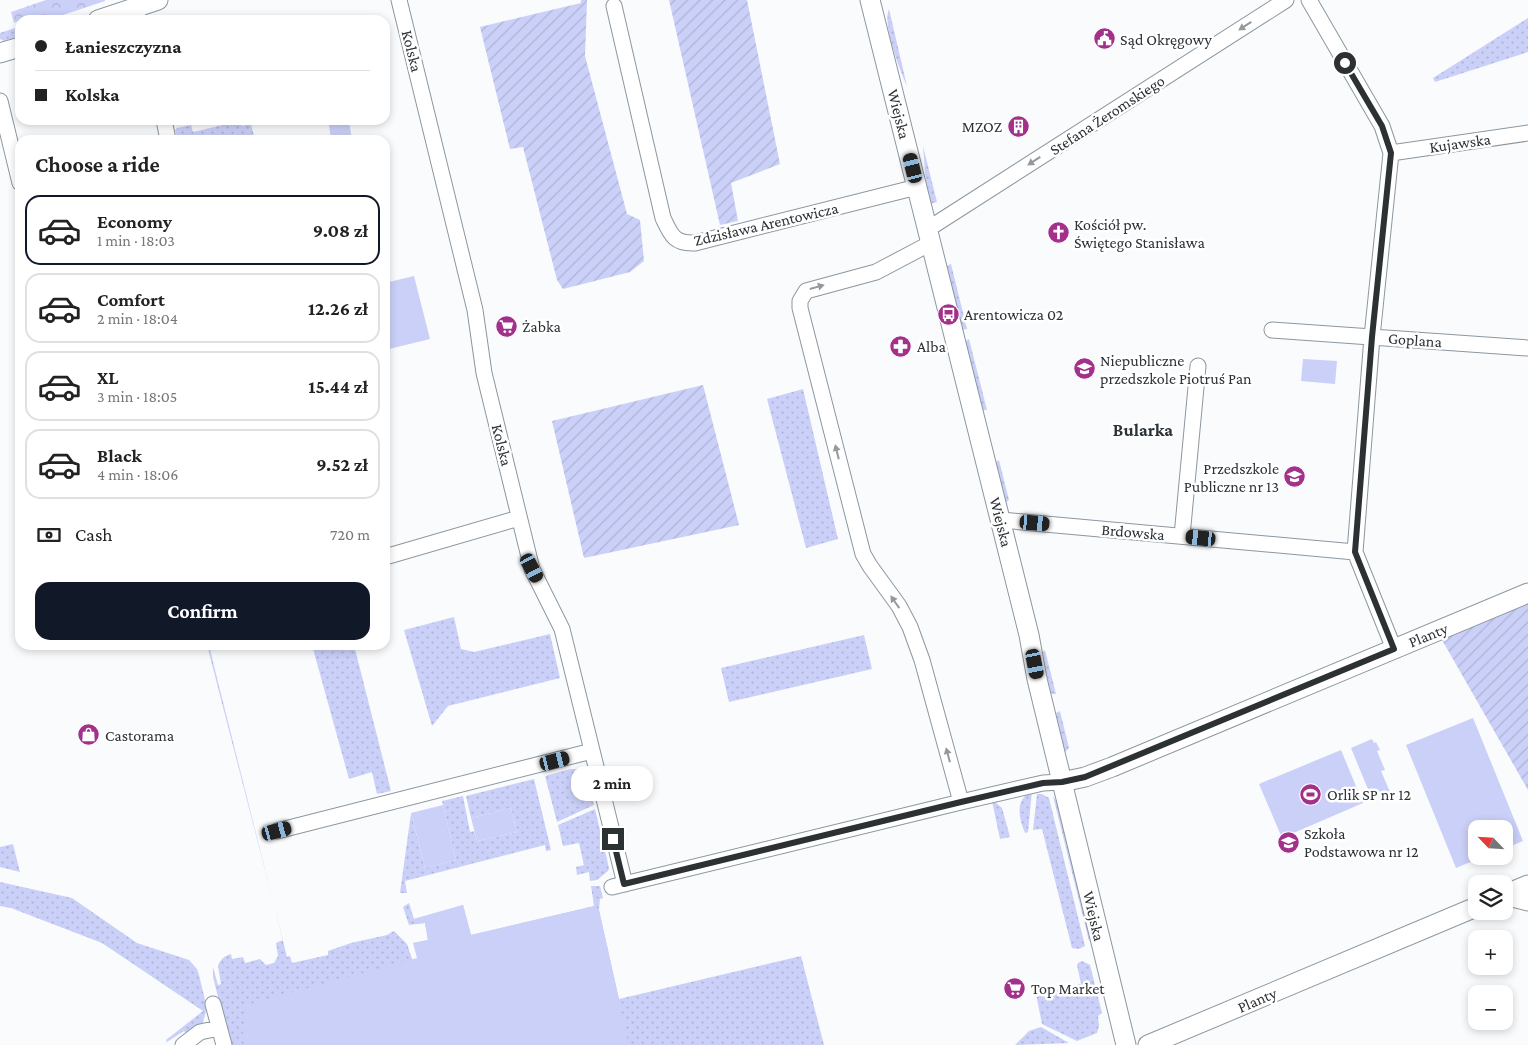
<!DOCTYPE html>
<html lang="en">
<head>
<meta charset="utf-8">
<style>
	:root { --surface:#fff; --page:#f6f6f6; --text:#222; --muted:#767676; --line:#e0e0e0; --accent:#111827 }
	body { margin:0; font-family:"Crimson Pro",serif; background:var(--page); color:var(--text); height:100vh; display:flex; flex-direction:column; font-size:19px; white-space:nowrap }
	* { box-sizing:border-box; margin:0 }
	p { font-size:16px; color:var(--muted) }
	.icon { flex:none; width:28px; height:28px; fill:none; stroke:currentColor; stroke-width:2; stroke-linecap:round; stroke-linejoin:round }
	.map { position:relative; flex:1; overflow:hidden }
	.sheet { position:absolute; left:15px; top:135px; width:375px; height:515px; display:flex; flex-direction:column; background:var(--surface); border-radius:15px; box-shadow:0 2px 8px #0003 }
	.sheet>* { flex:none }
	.top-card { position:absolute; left:15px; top:15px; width:375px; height:110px; border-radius:15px; box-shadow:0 2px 8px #0003; display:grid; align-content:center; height:110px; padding:0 20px; background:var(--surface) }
	.needle { width:32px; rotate:295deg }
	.tools { position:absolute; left:1468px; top:820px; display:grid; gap:10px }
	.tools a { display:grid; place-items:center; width:45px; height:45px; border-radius:10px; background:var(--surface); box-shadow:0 2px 8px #0003; font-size:25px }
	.end { position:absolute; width:22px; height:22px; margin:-11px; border:6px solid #2c3134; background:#fff; box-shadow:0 0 0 2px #fff }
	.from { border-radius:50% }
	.bubble { position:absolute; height:35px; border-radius:15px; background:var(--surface); box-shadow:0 2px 8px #0003; font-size:16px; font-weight:700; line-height:35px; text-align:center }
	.car { position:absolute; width:15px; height:30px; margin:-15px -8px; border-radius:6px; box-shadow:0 0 4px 1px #0007; background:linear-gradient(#222 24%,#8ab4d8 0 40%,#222 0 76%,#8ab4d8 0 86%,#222 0) }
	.top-card b { display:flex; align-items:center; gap:18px; height:48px; font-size:19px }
	.top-card b+b { border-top:1px solid var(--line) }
	.top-card i { width:12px; height:12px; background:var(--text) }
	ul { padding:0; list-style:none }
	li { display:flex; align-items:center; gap:15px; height:70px; margin:0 10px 8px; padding:0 10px; border:2px solid var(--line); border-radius:15px }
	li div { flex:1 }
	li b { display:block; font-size:19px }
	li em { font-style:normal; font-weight:700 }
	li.active { border-color:var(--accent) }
	li>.icon { width:45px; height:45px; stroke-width:1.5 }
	h2 { padding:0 20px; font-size:22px; line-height:60px }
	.pay { display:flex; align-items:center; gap:12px; height:55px; padding:0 20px; font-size:19px }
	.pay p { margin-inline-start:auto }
	.cta { display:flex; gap:10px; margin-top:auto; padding:10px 20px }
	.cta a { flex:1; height:58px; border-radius:15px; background:var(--accent); color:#fff; font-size:20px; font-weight:700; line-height:58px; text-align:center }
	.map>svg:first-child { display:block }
</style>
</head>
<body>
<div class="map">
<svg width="1528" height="1045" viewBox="0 0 1528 1045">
	<defs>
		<pattern id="grass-dots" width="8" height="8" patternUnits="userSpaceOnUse" patternTransform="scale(1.25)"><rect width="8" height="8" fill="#cbd0f8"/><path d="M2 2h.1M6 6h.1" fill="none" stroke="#aeb3d5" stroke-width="1.8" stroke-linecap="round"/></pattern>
		<pattern id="forest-crowns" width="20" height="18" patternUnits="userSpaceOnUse" patternTransform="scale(1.25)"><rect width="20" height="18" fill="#cbd0f8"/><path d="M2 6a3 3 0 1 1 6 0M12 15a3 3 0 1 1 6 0" fill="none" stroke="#aeb3d5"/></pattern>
		<pattern id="garden-furrows" width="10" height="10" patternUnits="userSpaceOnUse" patternTransform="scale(1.25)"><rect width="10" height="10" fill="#cbd0f8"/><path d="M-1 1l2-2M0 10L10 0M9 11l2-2" fill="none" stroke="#aeb3d5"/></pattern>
	</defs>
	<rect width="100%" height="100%" fill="#f9fbfd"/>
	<path fill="url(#grass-dots)" d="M 889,9 L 907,86 C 900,70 882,25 889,9 Z
		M 1528,18 L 1528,52 L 1435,82 L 1433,78 Z
		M 18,27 L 20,28 L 20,36 L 4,41 L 0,39 L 0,33 Z
		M 240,121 L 242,126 L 251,124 L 255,140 L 178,140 L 175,130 L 177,128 L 191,125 L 193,132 Z
		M 923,146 L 937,202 L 930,204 L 926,183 Z
		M 951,264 L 967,329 L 962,330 L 946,266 Z
		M 969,339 L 987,410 L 981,410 L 965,344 L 967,340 Z
		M 803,389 L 838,539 L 806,548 L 767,399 Z
		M 999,460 L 1009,500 L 1005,503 L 994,463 Z
		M 454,617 L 461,649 L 474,652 L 550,634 L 560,678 L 448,706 L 432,726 L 404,630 Z
		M 864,635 L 872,669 L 729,702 L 721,668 Z
		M 207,645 L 209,645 L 213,662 L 287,957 L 290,956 L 292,963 L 328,955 L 328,951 L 351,943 L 387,935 L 394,931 L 407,944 L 416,970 L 283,1045 L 230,1045 L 213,977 L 213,967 L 218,985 L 221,984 L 218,966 C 220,960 224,956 231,954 L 232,959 L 243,957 L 245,963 L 260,959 L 266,965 L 274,963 L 278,956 L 276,943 L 283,940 Z
		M 312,645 L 354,645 L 391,791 L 377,794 L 372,772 L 349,779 Z
		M 1045,650 L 1056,694 L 1053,694 L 1051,693 L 1041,653 Z
		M 1060,711 L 1069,748 L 1065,752 L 1056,713 Z
		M 570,769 L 579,769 L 586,774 L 594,805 L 557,822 L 545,776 Z
		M 534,779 L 551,850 L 546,851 L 545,845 L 405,881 L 407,893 L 400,893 L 411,813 L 425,868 L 456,860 L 442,801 L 463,796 L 470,832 L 474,831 L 477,841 L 517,832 L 511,808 L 471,818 L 466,796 Z
		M 1032,791 L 1028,832 L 1025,833 C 1019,818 1014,800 1032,791 Z
		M 1037,794 L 1042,794 L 1049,798 L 1085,946 L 1079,949 L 1072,948 L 1042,829 L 1033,830 Z
		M 1053,796 L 1057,802 L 1091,937 L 1089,941 Z
		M 992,801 L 994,801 L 1002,808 L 1010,837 L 1000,839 Z
		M 595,809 L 609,868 L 608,871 L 597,880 L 590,881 L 589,872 L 577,875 L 576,867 L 584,865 L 579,843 L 563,846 L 558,825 Z
		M 13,844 L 20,872 L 0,867 L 0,847 Z
		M 0,882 L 72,898 L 137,943 L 189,960 L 197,969 L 199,975 L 207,1008 L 203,1022 L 187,1034 L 184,1031 L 167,1042 L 166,1040 L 203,1011 L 102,943 L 11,908 L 0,906 Z
		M 591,886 L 600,886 L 603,898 L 600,899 L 599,910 L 619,999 L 801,956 L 824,1045 L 494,1045 L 413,943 L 428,940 L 425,923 L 409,925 L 403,907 L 409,903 L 414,919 L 463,905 L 471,935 L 594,906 Z
		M 1082,961 L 1090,965 L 1102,1013 L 1098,1016 L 1099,1026 L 1097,1033 L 1077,1041 L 1042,1024 L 1036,994 L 1081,984 L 1077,965 L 1078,963 Z
		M 1041,1027 L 1069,1043 L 1015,1045 L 1029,1031 Z"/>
	<path fill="url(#forest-crowns)" d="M 46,0 L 105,0 L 105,1 L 51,19 L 30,19 L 20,20 L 14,23 L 11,12 Z"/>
	<path fill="#cbd0f8" d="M 349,121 L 352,140 L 331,140 L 329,125 Z
		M 414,276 L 430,339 L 385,350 L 385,283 Z
		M 1303,359 L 1337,361 L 1335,384 L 1301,381 Z
		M 1473,718 L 1523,841 L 1504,849 L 1504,829 L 1476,829 L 1476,856 L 1485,856 L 1456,868 L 1406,745 Z
		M 1372,739 L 1374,743 L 1376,742 L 1380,750 L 1377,751 L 1385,770 L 1381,771 L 1390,792 L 1372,799 L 1351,748 Z
		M 1341,750 L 1363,803 L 1282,838 L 1259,784 Z
		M 443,805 L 456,860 L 425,868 L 411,813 Z
		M 511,808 L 517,832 L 477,841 L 471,818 Z
		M 463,905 L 471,935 L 595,906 L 599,910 L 629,1045 L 244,1045 L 243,1033 L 246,1005 L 417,958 L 413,943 L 428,940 L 425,923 L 414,924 L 414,919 Z"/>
	<path fill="url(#garden-furrows)" d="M 581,0 L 587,0 L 585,56 L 627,214 L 640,220 L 644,261 L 630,272 L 563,289 L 557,280 L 523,147 L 510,149 L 480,27 L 581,3 Z
		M 669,0 L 747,0 L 780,164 L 731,183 L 738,221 L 720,225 Z
		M 703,385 L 739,525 L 584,558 L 552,421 Z
		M 1528,597 L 1528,790 L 1438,633 Z"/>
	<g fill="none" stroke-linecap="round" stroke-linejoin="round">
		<defs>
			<path id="minor" d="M 399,0 L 475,310 L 484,373 L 532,569 L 562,629 L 625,884
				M 1309,0 L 1382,126 L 1391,153 L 1372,337 L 1355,552 L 1394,649
				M 614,6 L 663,218 C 671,235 674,244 695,243 L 917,187
				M 135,8 L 139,20
				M 0,101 L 20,183
				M 164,120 L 168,140
				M 1391,153 L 1528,133
				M 928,229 L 1286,0
				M 931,243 L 876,272 L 806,291 L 800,301 L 800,308 L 863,554 L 870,566 L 899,606 L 910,627 L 922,660 L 961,802
				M 1272,330 L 1528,348
				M 1001,520 L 1355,552
				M 1182,536 L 1198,366
				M 385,557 L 519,518
				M 277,831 L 592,751
				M 612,887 L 961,802 L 1043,783 L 1062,782
				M 1504,897 L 1528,903
				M 213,1004 L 224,1045
				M 183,1045 L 200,1032 L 219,1028"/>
			<path id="tertiary" d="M 870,0 L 1029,635 L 1037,679 L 1126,1045
				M 98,20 L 158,0
				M 0,53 L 20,47
				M 1062,782 L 1085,777 L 1112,767 L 1528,593
				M 1504,895 L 1528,885
				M 1148,1045 L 1476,907"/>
		</defs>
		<use href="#minor" stroke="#8c97a0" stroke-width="17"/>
		<use href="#tertiary" stroke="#8c97a0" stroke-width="21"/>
		<use href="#minor" stroke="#fff" stroke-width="15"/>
		<use href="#tertiary" stroke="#fff" stroke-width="19"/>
	</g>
	<defs><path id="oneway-solid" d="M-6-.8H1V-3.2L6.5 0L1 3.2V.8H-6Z" transform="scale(1.25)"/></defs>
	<g fill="#96989a">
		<use href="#oneway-solid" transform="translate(1245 26) rotate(147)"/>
		<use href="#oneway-solid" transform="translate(1034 161) rotate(147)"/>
		<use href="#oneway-solid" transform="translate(817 287) rotate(-16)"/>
		<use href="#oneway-solid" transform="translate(837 452) rotate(-104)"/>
		<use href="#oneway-solid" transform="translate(895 602) rotate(-125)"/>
		<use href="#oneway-solid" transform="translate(948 755) rotate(-105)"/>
	</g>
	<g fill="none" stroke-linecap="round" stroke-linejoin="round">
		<path stroke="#2c3134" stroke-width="6" d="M 613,839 L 624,884 L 961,802 L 1043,783 L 1062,782 L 1085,777 L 1394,649 L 1355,552 L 1372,337 L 1391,153 L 1382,126 L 1345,63"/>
	</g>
	<defs>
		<symbol id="civic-disc" viewBox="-11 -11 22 22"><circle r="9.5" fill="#a3308a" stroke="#fff"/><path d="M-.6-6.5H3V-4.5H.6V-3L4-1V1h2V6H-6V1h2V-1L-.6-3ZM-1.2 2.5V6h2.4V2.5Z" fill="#fff"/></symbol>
		<symbol id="building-disc" viewBox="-11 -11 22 22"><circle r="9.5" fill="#a3308a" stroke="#fff"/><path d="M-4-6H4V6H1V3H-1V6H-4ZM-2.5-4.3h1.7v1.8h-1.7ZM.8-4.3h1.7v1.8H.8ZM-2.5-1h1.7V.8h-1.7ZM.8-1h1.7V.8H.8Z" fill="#fff"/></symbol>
		<symbol id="church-disc" viewBox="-11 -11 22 22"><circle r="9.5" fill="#a3308a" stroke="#fff"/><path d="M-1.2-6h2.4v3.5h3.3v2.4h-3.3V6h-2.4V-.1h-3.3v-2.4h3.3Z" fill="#fff"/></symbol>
		<symbol id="bus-disc" viewBox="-11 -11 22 22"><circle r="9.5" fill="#a3308a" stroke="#fff"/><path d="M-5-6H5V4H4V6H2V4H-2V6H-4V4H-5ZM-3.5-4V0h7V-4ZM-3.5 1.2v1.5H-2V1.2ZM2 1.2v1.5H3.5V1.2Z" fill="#fff"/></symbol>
		<symbol id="supermarket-disc" viewBox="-11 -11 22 22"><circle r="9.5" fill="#a3308a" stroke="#fff"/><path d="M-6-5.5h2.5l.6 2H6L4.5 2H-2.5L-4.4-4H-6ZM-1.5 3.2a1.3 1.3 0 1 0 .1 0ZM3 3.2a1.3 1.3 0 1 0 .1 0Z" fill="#fff"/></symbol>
		<symbol id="pharmacy-disc" viewBox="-11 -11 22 22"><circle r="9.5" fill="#a3308a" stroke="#fff"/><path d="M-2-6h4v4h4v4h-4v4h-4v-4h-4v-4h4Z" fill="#fff"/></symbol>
		<symbol id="school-disc" viewBox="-11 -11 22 22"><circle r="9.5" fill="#a3308a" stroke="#fff"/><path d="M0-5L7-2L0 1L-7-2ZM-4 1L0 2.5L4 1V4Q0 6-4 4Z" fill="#fff"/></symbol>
		<symbol id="shop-disc" viewBox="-11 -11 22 22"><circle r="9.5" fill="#a3308a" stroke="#fff"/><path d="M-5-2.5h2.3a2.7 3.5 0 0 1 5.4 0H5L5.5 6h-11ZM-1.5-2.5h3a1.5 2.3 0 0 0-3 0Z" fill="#fff"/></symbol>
		<symbol id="stadium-disc" viewBox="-11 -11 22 22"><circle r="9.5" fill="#a3308a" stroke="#fff"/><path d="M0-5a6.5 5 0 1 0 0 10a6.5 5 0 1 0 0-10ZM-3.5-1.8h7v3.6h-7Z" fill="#fff"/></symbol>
	</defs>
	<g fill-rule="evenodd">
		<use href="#civic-disc" x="1092" y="26" width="25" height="25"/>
		<use href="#building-disc" x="1006" y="114" width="25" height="25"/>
		<use href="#church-disc" x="1046" y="220" width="25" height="25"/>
		<use href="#bus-disc" x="936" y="302" width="25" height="25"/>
		<use href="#supermarket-disc" x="494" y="314" width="25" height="25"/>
		<use href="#pharmacy-disc" x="888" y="334" width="25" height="25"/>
		<use href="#school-disc" x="1072" y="356" width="25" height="25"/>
		<use href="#school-disc" x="1282" y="464" width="25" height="25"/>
		<use href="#shop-disc" x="76" y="722" width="25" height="25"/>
		<use href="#stadium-disc" x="1298" y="782" width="25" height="25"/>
		<use href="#school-disc" x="1276" y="830" width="25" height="25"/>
		<use href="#supermarket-disc" x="1002" y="976" width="25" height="25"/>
	</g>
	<g text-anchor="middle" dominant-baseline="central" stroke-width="5" stroke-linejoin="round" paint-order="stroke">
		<g font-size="16" fill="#2c3134" stroke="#fff" text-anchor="start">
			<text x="1120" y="39">Sąd Okręgowy</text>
			<text x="1002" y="126" text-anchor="end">MZOZ</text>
			<text x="1074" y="224">Kościół pw.<tspan x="1074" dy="18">Świętego Stanisława</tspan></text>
			<text x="964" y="314">Arentowicza 02</text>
			<text x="522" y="326">Żabka</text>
			<text x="917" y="346">Alba</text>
			<text x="1100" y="360">Niepubliczne<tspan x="1100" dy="18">przedszkole Piotruś Pan</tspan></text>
			<text x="1279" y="468" text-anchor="end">Przedszkole<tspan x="1279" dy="18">Publiczne nr 13</tspan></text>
			<text x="105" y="735">Castorama</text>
			<text x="1327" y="794">Orlik SP nr 12</text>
			<text x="1304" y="833">Szkoła<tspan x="1304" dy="18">Podstawowa nr 12</tspan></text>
			<text x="1031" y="988">Top Market</text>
		</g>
		<g font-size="16" fill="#2c3134" stroke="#fff">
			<text transform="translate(412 51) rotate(76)">Kolska</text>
			<text transform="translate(899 114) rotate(76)">Wiejska</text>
			<text transform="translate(1107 115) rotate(-33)">Stefana Żeromskiego</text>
			<text transform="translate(1460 143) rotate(-8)">Kujawska</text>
			<text transform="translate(766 224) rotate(-13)">Zdzisława Arentowicza</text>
			<text transform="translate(1415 340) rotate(4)">Goplana</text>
			<text transform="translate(502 445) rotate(76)">Kolska</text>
			<text transform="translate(1001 522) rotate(76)">Wiejska</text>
			<text transform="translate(1133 532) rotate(5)">Brdowska</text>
			<text transform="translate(1428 635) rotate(-22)">Planty</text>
			<text transform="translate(1094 916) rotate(77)">Wiejska</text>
			<text transform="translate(1257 1000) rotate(-23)">Planty</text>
		</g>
		<g font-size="18" font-weight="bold" fill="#29333a" stroke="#fff">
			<text x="1143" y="430">Bularka</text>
		</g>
	</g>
</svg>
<div class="tools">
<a><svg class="needle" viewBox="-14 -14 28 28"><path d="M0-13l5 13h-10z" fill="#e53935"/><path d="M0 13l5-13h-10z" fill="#767676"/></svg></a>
<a><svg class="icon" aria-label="layers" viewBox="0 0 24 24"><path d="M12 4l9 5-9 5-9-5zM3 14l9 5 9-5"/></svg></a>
<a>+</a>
<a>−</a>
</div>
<i class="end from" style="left:1345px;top:63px"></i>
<i class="end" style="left:613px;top:839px"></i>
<div class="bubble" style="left:571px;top:766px;width:82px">2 min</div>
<i class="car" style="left:913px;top:168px;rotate:346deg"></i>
<i class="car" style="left:1035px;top:523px;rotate:95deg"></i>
<i class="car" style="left:1201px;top:538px;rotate:276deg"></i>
<i class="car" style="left:532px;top:568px;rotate:152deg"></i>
<i class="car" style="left:1035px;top:664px;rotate:169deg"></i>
<i class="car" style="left:555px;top:761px;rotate:76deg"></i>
<i class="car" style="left:277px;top:831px;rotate:75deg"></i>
<div class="top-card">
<b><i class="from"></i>Łanieszczyzna</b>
<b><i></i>Kolska</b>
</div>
<section class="sheet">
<h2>Choose a ride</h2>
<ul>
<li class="active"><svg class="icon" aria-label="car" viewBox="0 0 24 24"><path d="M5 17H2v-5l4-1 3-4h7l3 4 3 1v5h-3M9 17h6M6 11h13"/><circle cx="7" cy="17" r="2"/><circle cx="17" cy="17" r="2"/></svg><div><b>Economy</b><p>1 min · 18:03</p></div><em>9.08 zł</em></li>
<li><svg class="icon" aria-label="car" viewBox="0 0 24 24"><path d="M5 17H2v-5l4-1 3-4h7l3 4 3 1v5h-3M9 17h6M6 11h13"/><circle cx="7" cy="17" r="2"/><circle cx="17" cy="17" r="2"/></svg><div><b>Comfort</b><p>2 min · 18:04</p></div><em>12.26 zł</em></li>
<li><svg class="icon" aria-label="car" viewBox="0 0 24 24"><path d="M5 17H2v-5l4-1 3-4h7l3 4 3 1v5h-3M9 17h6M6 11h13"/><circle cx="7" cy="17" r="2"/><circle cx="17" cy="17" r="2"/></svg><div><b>XL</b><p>3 min · 18:05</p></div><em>15.44 zł</em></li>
<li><svg class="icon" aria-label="car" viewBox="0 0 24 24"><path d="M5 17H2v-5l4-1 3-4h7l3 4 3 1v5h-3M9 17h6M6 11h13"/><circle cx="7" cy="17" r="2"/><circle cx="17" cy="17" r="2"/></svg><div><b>Black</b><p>4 min · 18:06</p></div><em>9.52 zł</em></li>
</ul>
<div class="pay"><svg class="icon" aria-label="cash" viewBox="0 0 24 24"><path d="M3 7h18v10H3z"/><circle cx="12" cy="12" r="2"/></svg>Cash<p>720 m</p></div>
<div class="cta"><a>Confirm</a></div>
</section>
</div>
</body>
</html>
